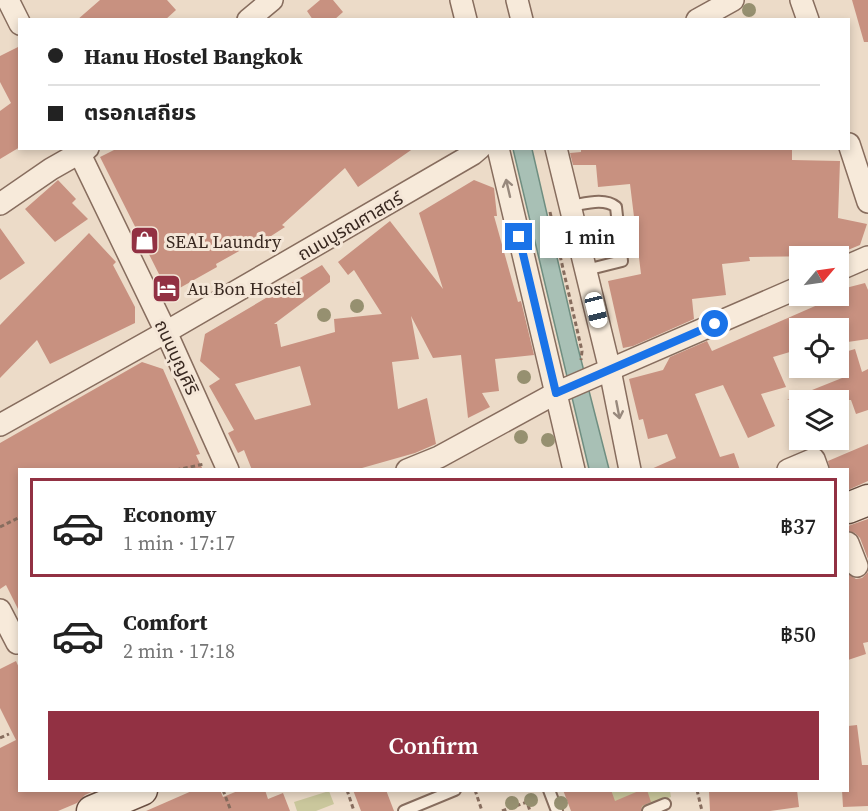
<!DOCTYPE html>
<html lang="en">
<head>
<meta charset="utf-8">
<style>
	:root { --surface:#fff; --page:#f6f6f6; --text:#222; --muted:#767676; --line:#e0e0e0; --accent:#923143 }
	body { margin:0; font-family:"Source Serif 4","Noto Sans Thai",serif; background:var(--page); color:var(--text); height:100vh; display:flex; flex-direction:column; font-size:22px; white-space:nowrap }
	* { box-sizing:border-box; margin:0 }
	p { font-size:20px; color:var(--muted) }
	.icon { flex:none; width:33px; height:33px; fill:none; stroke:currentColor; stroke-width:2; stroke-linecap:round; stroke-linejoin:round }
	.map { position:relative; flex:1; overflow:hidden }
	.panel { position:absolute; left:18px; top:468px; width:831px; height:324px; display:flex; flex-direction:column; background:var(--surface); border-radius:0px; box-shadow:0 3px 9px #0003 }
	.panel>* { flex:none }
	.guide { position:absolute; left:18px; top:18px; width:832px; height:132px; border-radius:0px; box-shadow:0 3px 9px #0003; display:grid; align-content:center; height:132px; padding:0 30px; background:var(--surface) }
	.needle { width:39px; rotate:61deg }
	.buttons { position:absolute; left:789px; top:246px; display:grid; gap:12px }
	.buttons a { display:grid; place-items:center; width:60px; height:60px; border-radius:0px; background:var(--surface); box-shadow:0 3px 9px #0003; font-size:30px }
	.end { position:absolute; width:27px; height:27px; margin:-14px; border:8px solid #1a73e8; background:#fff; box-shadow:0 0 0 3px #fff }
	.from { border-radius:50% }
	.bubble { position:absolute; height:42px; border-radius:0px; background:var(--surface); box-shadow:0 3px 9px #0003; font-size:20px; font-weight:600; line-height:42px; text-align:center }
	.car { position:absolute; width:18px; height:36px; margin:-18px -9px; border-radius:8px; box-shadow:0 0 4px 2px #0007; background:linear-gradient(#fff 24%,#345 0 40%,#fff 0 76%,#345 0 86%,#fff 0) }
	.guide b { display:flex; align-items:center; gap:21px; height:57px; font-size:22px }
	.guide b+b { border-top:2px solid var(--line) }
	.guide i { width:15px; height:15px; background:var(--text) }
	ul { padding:10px 0 0; list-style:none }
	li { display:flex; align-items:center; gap:18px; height:99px; margin:0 12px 9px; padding:0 18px; border:3px solid transparent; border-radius:0px }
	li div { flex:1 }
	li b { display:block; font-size:22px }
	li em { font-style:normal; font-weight:600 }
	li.active { border-color:var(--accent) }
	li>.icon { width:54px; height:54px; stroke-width:1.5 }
	.button { display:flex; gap:12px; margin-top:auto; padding:12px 30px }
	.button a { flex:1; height:69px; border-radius:0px; background:var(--accent); color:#fff; font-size:24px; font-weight:600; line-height:69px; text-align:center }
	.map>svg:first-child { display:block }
</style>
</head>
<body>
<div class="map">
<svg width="868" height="811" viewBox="0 0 868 811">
	<rect width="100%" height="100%" fill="#ecdbc8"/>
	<path fill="#cac79c" d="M 329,791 L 334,804 L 316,811 L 297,811 L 294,802 Z
		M 604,791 L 670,791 L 671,797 L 631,811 L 612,811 Z"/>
	<path fill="#a8c0b5" stroke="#6f8e81" stroke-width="1.5" d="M 513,149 L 532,149 L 577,344 L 609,469 L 589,469 Z"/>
	<path fill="#c89180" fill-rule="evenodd" d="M 100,0 L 167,0 L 176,10 L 165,20 L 77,20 Z
		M 320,0 L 333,0 L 343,12 L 334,20 L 313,20 L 307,11 Z
		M 852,0 L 868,0 L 868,42 L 864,42 Z
		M 20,46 L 20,147 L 0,159 L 0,111 L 11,103 L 0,82 L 0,56 Z
		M 118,148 L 414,148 L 358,187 L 345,168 L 282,225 L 285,227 L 268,238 L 266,236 L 216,264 L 217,267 L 169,294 L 100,157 Z
		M 581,148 L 596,148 L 596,150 L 615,148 L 792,148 L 792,160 L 840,161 L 838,218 L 867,224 L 860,245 L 833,256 L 749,257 L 750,261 L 722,264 L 726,295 L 692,299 L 694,319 L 633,346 L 623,348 L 608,281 L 641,274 L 630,184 L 598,187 L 596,165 L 573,165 L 570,153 L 581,152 Z
		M 58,180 L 76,199 L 72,203 L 88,219 L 55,242 L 25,209 Z
		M 474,180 L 494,188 L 497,216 L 494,216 L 518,302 L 521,301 L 534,355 L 495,359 L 499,391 L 482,393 L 490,407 L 468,418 L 461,355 L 433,358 L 411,316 L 419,359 L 392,362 L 398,409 L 427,398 L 436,444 L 415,453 L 355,470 L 252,470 L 244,450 L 238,453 L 228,433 L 234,430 L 209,386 L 220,379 L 200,361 L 205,334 L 322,265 L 330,276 L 330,282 L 274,324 L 277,324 L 281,347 L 335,332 L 334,319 L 382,314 L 354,270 L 348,275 L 338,262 L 390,221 L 443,289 L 419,213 ZM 300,366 L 311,405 L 255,420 L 235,384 Z
		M 0,228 L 25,263 L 0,280 Z
		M 89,233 L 116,262 L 113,265 L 135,307 L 135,323 L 50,364 L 37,340 L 0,378 L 0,325 Z
		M 865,283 L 868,290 L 868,339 L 841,343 L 838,328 L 800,328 L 800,349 L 773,357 L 786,387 L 761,394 L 775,426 L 748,438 L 723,385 L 695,394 L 720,457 L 734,453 L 740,470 L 649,470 L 676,458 L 667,434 L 648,439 L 643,419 L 639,420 L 629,379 L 663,370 L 670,357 L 707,341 L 712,351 L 838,296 L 838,290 Z
		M 855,349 L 862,372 L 868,369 L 868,410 L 856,414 L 851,400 L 787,400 L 842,378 L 838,367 L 838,354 Z
		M 142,362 L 163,369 L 200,454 L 196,455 L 203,470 L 20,470 L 20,613 L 6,585 L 0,589 L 0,443 Z
		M 868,444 L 868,481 L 848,490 L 848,470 L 830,470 L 828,461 Z
		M 868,519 L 868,559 L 860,538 L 855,533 L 848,531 L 848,526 Z
		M 868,572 L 868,642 L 863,643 L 866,654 L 848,660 L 848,574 L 856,579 L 862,578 Z
		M 16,661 L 20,670 L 20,790 L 96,790 L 85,795 L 77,803 L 58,811 L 0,811 L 0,748 L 16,740 L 0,708 L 0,669 Z
		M 857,725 L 862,765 L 868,765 L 868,806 L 843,807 L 842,790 L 848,790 L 848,726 Z
		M 194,790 L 220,790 L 223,797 L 240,790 L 265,790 L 268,799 L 283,793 L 290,811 L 146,811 Z
		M 353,790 L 386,790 L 394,811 L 361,811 Z
		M 563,790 L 611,790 L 615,801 L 641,790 L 647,790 L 651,802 L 642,806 L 641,811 L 571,811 Z
		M 721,790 L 797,790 L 799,807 L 770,811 L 710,811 L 709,791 Z"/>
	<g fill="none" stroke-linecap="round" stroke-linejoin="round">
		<defs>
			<path id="lane" d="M 570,206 C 584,204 604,197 616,207 L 622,261 L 586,270
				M 549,790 L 557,811
				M 404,811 L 455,790
				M 648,811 L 665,804"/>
			<path id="street" d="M 8,0 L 20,24
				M 461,0 L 466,20
				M 517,0 L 522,20
				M 801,0 L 808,20
				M 248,20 L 272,0
				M 697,20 L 733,0
				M 849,144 L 868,202
				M 77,148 L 166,332 L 228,470
				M 498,148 L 574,470
				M 556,148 L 610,370 L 630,470
				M 0,204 L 51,169 L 88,148
				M 838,270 L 868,257
				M 0,425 L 166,332 L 473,154 L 480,148
				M 407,470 L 439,457 L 556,393 L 800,287
				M 788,470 L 814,459 L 818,470
				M 848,543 L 857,566
				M 0,610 L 17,643"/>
			<path id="secondary" d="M 848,508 L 868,500
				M 92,811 L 142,790"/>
		</defs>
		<use href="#lane" stroke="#876d5e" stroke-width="14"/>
		<use href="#street" stroke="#876d5e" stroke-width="24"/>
		<use href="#secondary" stroke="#694e41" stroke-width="33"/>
		<path stroke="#876d5e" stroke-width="3" stroke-dasharray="4.5 3" stroke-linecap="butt" d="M 550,212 L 582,351 L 581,360
			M 176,470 L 204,464
			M 0,527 L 20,517
			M 0,738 L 9,734
			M 223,790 L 231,811
			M 347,790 L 354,811
			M 475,790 L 482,811
			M 697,790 L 702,811
			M 502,811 L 527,802 L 530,811"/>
		<use href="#lane" stroke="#f7eada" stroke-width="10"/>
		<use href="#street" stroke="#f7eada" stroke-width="21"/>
		<use href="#secondary" stroke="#f7eada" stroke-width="30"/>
	</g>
	<g fill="#969070">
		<circle cx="749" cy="10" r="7"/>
		<circle cx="357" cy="306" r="7"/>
		<circle cx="324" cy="315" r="7"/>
		<circle cx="524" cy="377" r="7"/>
		<circle cx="521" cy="437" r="7"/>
		<circle cx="548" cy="440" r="7"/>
		<circle cx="531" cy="800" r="7"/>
		<circle cx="512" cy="803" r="7"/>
		<circle cx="561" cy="803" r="7"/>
	</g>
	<defs><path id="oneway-shaft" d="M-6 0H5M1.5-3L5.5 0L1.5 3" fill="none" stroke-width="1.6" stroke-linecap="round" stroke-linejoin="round" transform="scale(1.5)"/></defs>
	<g stroke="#98897d">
		<use href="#oneway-shaft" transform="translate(508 188) rotate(-103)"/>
		<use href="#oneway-shaft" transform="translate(618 410) rotate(79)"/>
	</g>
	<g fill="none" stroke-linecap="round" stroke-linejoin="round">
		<path stroke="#1a73e8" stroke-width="8" d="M 519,237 L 556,393 L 715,324"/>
	</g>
	<defs>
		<symbol id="shop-square" viewBox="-11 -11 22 22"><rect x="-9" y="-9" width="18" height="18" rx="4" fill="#923143" stroke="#f4e6d7"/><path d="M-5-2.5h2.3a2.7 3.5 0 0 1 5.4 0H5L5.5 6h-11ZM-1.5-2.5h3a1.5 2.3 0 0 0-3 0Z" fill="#fff"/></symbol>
		<symbol id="hotel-square" viewBox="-11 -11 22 22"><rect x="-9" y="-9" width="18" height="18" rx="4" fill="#923143" stroke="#f4e6d7"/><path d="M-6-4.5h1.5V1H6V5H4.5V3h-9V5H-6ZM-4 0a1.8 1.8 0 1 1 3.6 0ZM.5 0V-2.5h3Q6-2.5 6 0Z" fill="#fff"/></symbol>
	</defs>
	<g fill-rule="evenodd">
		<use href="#shop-square" x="128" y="224" width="33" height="33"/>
		<use href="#hotel-square" x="150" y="272" width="33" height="33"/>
	</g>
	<g text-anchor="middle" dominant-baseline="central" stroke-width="6" stroke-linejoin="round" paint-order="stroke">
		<g font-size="18" fill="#382820" stroke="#f4e6d7">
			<text transform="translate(350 226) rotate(-30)">ถนนบูรณศาสตร์</text>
			<text transform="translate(177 357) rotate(65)">ถนนบุญศิริ</text>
		</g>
		<g font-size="18" fill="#382820" stroke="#f4e6d7" text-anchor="start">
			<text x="166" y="241">SEAL Laundry</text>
			<text x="187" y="288">Au Bon Hostel</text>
		</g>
	</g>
</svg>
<div class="buttons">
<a><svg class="needle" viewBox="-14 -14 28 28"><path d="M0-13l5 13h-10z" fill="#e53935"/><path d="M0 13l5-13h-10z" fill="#767676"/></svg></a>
<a><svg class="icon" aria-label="locate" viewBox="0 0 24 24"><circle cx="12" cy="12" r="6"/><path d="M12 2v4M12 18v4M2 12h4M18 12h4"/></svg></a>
<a><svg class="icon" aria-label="layers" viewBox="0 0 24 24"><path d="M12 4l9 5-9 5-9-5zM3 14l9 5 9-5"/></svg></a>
</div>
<i class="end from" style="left:715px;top:324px"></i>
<i class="end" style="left:519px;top:237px"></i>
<div class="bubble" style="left:540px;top:216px;width:99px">1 min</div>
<i class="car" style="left:596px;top:310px;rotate:166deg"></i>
<div class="guide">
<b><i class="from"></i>Hanu Hostel Bangkok</b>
<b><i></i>ตรอกเสถียร</b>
</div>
<section class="panel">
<ul>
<li class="active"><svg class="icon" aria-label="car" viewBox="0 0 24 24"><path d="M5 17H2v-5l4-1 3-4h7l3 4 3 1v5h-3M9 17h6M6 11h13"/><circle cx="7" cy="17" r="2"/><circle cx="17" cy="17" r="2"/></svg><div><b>Economy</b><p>1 min · 17:17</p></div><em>฿37</em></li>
<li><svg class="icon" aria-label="car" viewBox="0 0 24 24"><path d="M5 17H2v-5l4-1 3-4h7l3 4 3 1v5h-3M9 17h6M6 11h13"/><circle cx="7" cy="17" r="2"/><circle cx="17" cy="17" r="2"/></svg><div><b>Comfort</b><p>2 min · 17:18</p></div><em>฿50</em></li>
</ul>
<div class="button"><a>Confirm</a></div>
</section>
</div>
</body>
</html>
